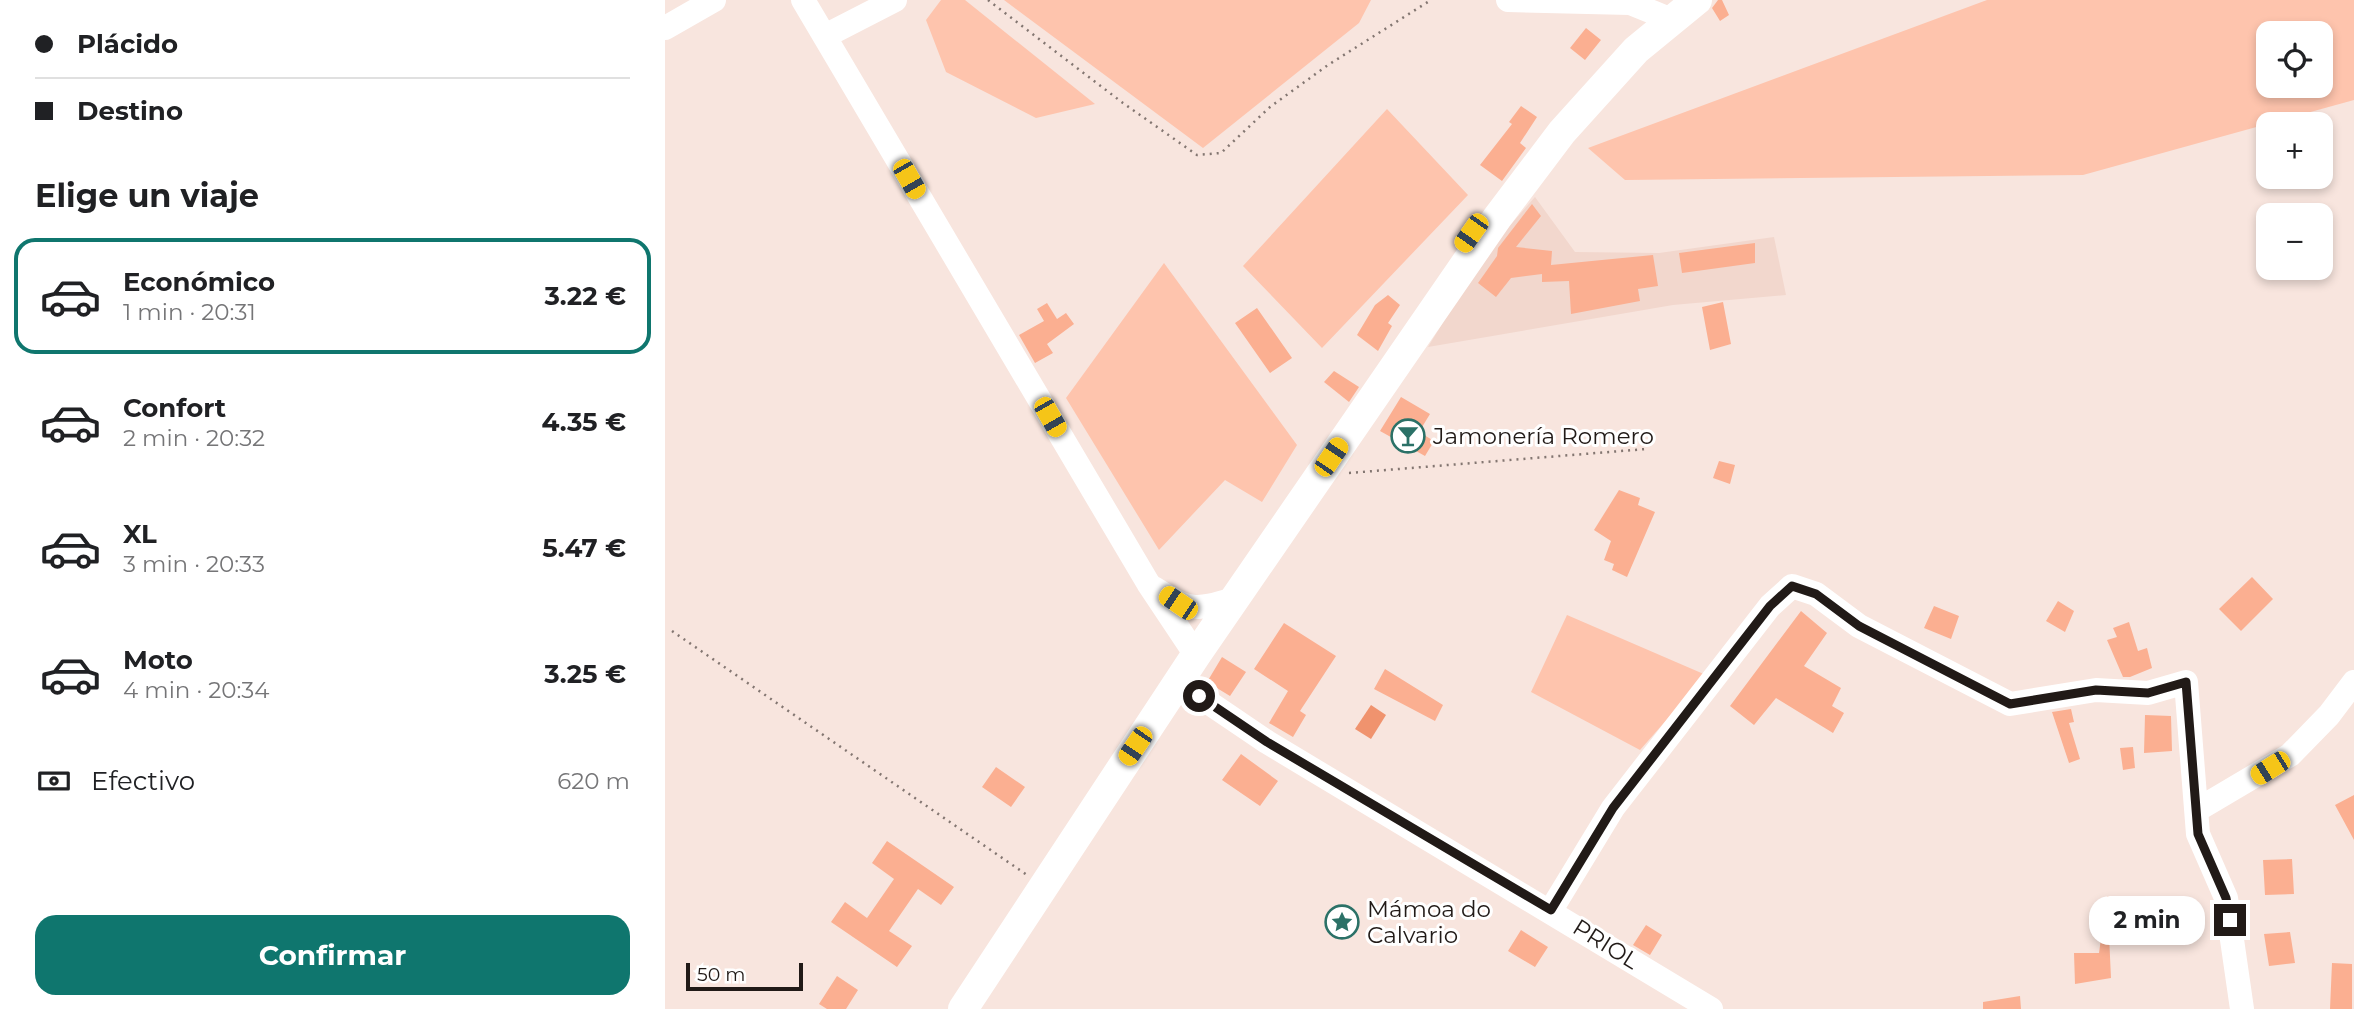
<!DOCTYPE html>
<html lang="es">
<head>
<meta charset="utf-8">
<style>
	:root { --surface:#fff; --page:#f2f2f2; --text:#202124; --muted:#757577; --line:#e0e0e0; --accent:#0f766e }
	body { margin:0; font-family:Montserrat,sans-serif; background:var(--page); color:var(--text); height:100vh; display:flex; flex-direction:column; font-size:26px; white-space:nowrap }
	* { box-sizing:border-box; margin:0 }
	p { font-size:23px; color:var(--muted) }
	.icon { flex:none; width:38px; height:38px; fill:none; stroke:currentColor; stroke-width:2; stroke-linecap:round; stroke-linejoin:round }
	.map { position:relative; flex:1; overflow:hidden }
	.details { display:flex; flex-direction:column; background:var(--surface); width:665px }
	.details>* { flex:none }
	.top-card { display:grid; align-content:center; height:154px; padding:0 35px; background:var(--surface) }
	.controls { position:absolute; left:1591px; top:21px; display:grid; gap:14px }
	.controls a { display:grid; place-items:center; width:77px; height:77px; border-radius:14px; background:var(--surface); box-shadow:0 4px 10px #0003; font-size:35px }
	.scale { position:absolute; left:21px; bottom:18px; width:117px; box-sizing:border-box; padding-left:7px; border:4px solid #211a17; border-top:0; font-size:19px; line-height:24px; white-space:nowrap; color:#211a17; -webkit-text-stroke:5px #fff; paint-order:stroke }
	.end { position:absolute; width:32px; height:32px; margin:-16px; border:9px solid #211a17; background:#fff; box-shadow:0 0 0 4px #fff }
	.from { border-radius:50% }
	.bubble { position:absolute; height:49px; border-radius:21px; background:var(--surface); box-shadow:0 4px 10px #0003; font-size:23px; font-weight:700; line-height:49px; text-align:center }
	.car { position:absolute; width:21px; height:42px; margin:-21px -10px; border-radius:9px; box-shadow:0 0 5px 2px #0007; background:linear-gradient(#f5c518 24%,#345 0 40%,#f5c518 0 76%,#345 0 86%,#f5c518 0) }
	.top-card b { display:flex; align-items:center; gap:24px; height:66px; font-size:26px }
	.top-card b+b { border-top:2px solid var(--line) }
	.top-card i { width:18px; height:18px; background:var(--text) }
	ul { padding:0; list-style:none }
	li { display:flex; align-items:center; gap:21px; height:116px; margin:0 14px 10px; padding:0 21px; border:4px solid transparent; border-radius:21px }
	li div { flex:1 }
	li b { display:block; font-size:26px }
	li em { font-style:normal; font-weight:700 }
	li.on { border-color:var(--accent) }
	li>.icon { width:63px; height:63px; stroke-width:1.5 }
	h2 { padding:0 35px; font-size:32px; line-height:84px }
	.pay { display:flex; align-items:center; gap:18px; height:77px; padding:0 35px; font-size:26px }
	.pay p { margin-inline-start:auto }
	.primary-button { display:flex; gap:14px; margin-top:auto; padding:14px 35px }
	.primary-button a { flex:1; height:80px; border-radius:21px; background:var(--accent); color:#fff; font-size:28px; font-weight:700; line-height:80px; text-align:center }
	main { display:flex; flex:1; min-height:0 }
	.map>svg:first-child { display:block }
</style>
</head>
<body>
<main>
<section class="details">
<div class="top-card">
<b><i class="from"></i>Plácido</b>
<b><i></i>Destino</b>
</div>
<h2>Elige un viaje</h2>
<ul>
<li class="on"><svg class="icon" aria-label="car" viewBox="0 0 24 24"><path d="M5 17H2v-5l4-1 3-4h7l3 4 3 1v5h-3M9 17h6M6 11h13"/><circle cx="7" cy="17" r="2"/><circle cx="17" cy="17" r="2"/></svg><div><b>Económico</b><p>1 min · 20:31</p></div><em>3.22 €</em></li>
<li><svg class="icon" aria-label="car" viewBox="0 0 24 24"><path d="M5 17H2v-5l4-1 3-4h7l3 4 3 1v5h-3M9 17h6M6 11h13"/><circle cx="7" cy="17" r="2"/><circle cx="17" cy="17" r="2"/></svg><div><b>Confort</b><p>2 min · 20:32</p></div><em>4.35 €</em></li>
<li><svg class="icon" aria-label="car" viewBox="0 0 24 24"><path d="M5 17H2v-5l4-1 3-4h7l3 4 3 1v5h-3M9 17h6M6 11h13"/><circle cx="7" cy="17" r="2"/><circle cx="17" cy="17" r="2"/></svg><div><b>XL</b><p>3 min · 20:33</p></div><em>5.47 €</em></li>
<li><svg class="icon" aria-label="car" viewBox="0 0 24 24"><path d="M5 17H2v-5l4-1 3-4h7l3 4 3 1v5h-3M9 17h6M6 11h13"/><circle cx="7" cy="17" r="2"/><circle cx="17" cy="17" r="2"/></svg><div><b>Moto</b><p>4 min · 20:34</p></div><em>3.25 €</em></li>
</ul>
<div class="pay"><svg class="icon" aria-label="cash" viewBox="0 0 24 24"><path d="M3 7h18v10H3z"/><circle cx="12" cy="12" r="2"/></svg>Efectivo<p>620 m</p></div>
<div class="primary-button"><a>Confirmar</a></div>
</section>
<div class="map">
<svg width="1689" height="1009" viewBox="0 0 1689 1009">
	<rect width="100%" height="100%" fill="#f8e5de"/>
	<path fill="#f2d7cd" d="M 870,197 L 910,252 L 994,253 L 1109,237 L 1121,295 L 1008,305 L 763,347 L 819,255 Z"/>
	<path fill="#fec4ad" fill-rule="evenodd" d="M 276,0 L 300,0 L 430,104 L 371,118 L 281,72 L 261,20 Z
		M 339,0 L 706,0 L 694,23 L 538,148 Z
		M 1322,0 L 1689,0 L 1689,100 L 1418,175 L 960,180 L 923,148 ZM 1603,33 L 1656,33 L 1656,86 L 1603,86 Z
		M 722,109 L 803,195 L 657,348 L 578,266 Z
		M 499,263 L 632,445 L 597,502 L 560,480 L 494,550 L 401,398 Z
		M 902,615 L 1041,675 L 975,750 L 866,692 Z"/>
	<path fill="#f0936e" d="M 706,705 L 721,715 L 706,739 L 690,729 Z"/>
	<path fill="#fbaf91" d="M 1053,0 L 1057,0 L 1064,15 L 1055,21 L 1047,8 Z
		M 921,28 L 936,40 L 920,60 L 905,48 Z
		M 856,106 L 872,117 L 855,143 L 861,148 L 837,181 L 815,165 L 847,124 L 844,122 Z
		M 867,204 L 876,216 L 851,247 L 887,251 L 886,265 L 988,255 L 993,286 L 973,289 L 975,301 L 906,314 L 904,281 L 877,282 L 877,274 L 846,278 L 831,297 L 813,283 L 832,256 L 833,248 Z
		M 1090,243 L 1090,263 L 1017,273 L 1014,253 Z
		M 723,295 L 735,305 L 723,323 L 727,326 L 713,351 L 692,335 L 710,305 Z
		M 1058,302 L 1066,344 L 1045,350 L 1037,307 Z
		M 382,303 L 392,319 L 401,313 L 409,324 L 382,344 L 388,353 L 370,363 L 354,335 L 379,321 L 372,309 Z
		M 592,308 L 627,358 L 605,373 L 570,323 Z
		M 669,371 L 694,387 L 684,402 L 659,382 Z
		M 736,397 L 765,414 L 754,432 L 769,441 L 760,456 L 715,431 Z
		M 1054,461 L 1070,465 L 1065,484 L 1048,478 Z
		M 954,490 L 975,498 L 973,505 L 990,512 L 962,577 L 947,570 L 949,564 L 939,560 L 946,541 L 929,530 Z
		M 1587,577 L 1608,599 L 1576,631 L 1554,609 Z
		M 1393,601 L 1409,611 L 1400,632 L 1381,621 Z
		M 1269,606 L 1294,616 L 1286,639 L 1259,628 Z
		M 1136,611 L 1162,633 L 1139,666 L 1176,688 L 1167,706 L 1179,713 L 1168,733 L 1111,698 L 1089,725 L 1065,706 Z
		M 1464,622 L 1473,651 L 1482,648 L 1487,668 L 1465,677 L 1458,677 L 1442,640 L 1452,637 L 1448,628 Z
		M 619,623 L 671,656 L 635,711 L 641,715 L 628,737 L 604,723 L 623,691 L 589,669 Z
		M 557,657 L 581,672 L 565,696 L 542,682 Z
		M 720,669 L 778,705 L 770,721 L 709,689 Z
		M 1406,709 L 1409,722 L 1404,723 L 1415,759 L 1404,763 L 1387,712 Z
		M 1480,715 L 1506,716 L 1507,751 L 1479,753 Z
		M 1468,747 L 1470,768 L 1458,770 L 1455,748 Z
		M 576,754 L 613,781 L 595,806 L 557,780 Z
		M 331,767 L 360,787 L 346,807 L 317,787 Z
		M 1689,795 L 1689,840 L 1670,805 Z
		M 222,841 L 289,887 L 276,905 L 253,889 L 224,931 L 247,946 L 232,967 L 166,922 L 180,902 L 202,918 L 229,879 L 207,863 Z
		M 1627,859 L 1629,894 L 1600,895 L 1598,860 Z
		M 1442,896 L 1472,899 L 1475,940 L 1444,935 L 1446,978 L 1410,984 L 1409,953 L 1434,953 Z
		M 981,925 L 997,935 L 985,955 L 968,945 Z
		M 856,930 L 883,947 L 870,967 L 843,951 Z
		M 1625,932 L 1630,963 L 1604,966 L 1599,934 Z
		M 1667,963 L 1687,964 L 1687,1009 L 1665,1009 Z
		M 172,976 L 193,990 L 181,1009 L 162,1009 L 154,1004 Z
		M 1355,996 L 1356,1009 L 1318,1009 L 1318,1002 Z"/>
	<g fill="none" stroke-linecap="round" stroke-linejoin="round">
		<path stroke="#837671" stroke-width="2.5" stroke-dasharray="2 5" stroke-linecap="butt" d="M 323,0 L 458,103 L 532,155 L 556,153 L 605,107 L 663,65 L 766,0
			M 684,473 L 981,449
			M 7,631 L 362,875"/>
		<path stroke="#fff" stroke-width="24" d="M 138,0 L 483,583 L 531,655
			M 843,0 L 965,3 L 1007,20
			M 0,28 L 49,0
			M 160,36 L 230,0
			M 489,588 C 525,611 529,611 569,599
			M 516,677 L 534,696 L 602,742 L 1046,1009
			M 1532,810 L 1625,755 L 1664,715 L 1689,682
			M 886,910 L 948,808 L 1105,606 L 1127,586 L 1151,594 L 1194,626 L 1345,704 L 1431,690 L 1483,693 L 1521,682 L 1533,834 L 1561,898 L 1577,1009"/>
		<path stroke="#fff" stroke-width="30" d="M 298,1009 L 531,655 L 832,218 L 897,132 L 971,50 L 1032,0"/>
	</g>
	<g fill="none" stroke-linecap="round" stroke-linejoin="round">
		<path stroke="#211a17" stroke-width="9" d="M 534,696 L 602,742 L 886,910 L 948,808 L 1105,606 L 1127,586 L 1151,594 L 1194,626 L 1345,704 L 1431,690 L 1483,693 L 1521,682 L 1533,834 L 1561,898 L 1565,920"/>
	</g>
	<defs>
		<symbol id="bar-ring" viewBox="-11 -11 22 22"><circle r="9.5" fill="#fff" stroke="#2b7167" stroke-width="1.5"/><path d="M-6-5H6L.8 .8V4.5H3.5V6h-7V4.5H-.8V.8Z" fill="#2b7167"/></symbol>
		<symbol id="sight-ring" viewBox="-11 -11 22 22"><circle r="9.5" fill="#fff" stroke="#2b7167" stroke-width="1.5"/><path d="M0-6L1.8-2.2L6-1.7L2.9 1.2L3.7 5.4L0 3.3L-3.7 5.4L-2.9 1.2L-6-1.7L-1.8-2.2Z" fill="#2b7167"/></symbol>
	</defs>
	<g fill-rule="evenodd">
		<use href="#bar-ring" x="724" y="417" width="38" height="38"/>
		<use href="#sight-ring" x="658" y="903" width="38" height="38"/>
	</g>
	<g text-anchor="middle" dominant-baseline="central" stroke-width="6" stroke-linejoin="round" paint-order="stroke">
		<g font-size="23" fill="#211a17" stroke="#fff" text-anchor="start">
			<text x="768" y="436">Jamonería Romero</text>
			<text x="702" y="909">Mámoa do<tspan x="702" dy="26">Calvario</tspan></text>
		</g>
		<g font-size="23" fill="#211a17" stroke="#fff">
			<text transform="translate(941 944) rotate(32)">PRIOL</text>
		</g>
	</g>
</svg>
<div class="controls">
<a><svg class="icon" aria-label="locate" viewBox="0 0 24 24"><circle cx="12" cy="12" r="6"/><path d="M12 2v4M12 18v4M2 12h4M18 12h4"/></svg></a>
<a>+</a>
<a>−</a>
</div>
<div class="scale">50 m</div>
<i class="end from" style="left:534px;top:696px"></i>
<i class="end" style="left:1565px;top:920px"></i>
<div class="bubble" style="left:1424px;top:896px;width:116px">2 min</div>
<i class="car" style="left:244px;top:179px;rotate:150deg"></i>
<i class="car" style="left:806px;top:233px;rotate:215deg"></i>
<i class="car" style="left:385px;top:417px;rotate:150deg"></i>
<i class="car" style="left:666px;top:457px;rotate:34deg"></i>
<i class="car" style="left:513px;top:603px;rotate:304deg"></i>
<i class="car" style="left:470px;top:746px;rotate:214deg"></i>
<i class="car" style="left:1605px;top:768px;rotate:238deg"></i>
</div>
</main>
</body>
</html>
